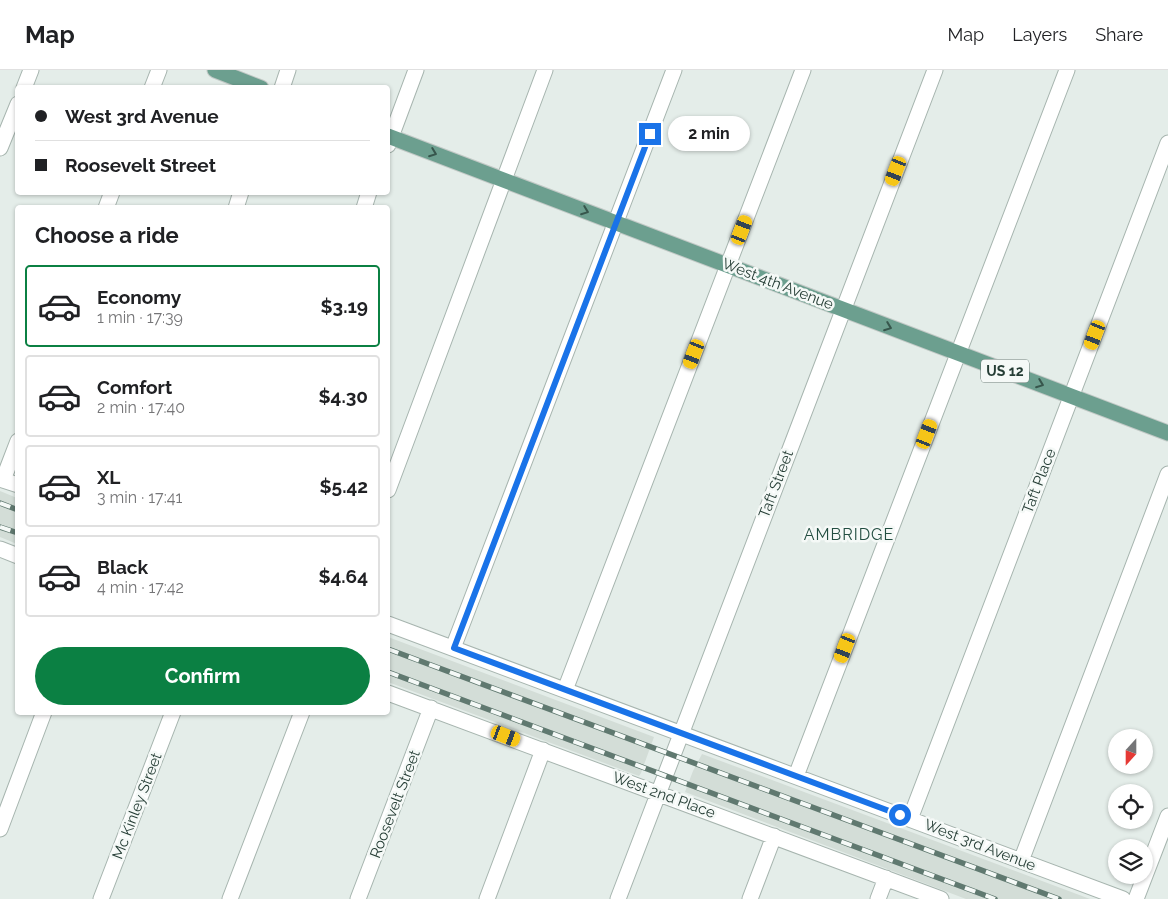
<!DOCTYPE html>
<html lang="en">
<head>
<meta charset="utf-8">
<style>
	:root { --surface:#fff; --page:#f2f2f2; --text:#202124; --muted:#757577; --line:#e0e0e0; --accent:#0b8043 }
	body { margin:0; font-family:Raleway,sans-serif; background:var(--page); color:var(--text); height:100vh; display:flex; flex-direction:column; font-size:19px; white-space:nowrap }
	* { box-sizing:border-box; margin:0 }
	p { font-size:16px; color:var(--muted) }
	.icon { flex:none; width:28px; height:28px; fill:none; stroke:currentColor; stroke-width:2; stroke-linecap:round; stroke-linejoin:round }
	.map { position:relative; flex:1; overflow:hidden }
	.side { position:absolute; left:15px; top:135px; width:375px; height:510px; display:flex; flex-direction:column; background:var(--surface); border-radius:5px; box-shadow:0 1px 4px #0004 }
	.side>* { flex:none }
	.top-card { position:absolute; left:15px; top:15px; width:375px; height:110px; border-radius:5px; box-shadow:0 1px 4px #0004; display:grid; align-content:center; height:110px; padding:0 20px; background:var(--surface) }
	.needle { width:32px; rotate:201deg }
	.fabs { position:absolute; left:1108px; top:659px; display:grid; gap:10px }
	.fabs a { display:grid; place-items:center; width:45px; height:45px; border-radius:50%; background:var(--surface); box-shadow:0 1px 4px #0004; font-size:25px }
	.end { position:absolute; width:22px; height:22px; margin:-11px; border:6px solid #1a73e8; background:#fff; box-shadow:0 0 0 2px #fff }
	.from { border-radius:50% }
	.bubble { position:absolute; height:35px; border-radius:18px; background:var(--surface); box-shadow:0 1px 4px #0004; font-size:16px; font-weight:700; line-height:35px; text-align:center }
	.car { position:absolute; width:15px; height:30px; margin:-15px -8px; border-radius:6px; box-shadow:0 0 4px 1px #0007; background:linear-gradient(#f5c518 24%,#345 0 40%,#f5c518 0 76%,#345 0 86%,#f5c518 0) }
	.top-card b { display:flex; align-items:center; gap:18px; height:48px; font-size:19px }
	.top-card b+b { border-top:1px solid var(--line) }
	.top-card i { width:12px; height:12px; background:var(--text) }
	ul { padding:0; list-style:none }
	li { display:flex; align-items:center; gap:15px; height:82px; margin:0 10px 8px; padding:0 10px; border:2px solid var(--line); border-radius:5px }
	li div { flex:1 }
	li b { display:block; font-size:19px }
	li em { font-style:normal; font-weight:700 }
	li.on { border-color:var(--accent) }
	li>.icon { width:45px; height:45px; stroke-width:1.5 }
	h2 { padding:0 20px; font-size:22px; line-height:60px }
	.action { display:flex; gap:10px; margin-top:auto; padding:10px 20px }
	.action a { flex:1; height:58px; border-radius:30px; background:var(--accent); color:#fff; font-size:20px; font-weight:700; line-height:58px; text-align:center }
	header { display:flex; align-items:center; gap:30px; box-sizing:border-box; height:70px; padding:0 25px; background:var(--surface); border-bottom:1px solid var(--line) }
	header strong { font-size:24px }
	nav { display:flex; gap:28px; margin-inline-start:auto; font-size:18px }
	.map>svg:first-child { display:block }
</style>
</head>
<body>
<header>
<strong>Map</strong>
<nav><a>Map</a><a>Layers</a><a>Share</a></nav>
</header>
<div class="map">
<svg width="1168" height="829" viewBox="0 0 1168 829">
	<rect width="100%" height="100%" fill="#e4ede9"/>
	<path fill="#d3ddd7" d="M 0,421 L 17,428 L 17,474 L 0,467 Z
		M 388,567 L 654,667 L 641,703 L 639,706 L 388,612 Z
		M 702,684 L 879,750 L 1090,829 L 966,829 L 685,722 L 693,701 Z"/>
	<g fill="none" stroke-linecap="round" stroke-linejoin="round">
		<defs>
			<path id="minor" d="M 24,18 L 31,0
				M 152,18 L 159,0
				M 282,18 L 288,0
				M 388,75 L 416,0
				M 0,78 L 18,34
				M 106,138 L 112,122
				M 236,138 L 241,122
				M 364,138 L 369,122
				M 0,409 L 18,415
				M 3,410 L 18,371
				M 388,420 L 545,0
				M 0,479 L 18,486
				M 388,554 L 1123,829
				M 453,578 L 674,0
				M 565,620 L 803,0
				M 388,623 L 941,829
				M 796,706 L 1067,0
				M 910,749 L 1168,73
				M 0,759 L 44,642
				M 1021,791 L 1168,404
				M 101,829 L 173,642
				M 230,829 L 302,642
				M 358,829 L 431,638
				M 487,829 L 543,680
				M 618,829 L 935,0
				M 750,829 L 774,766
				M 878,829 L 886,808
				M 1136,829 L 1168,746"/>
			<path id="major" d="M 215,0 L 261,18
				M 388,66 L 1168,363"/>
		</defs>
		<use href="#minor" stroke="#a7b5af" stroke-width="17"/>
		<use href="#major" stroke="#c2c9c6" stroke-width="17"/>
		<use href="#minor" stroke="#fff" stroke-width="15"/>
		<use href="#major" stroke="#6c9f8f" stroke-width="15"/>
		<defs>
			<path id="rail" d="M 0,433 L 18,440
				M 0,457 L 18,463
				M 388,579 L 1059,829
				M 388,602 L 995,829"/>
		</defs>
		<use href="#rail" stroke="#607970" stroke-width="5.5"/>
		<use href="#rail" stroke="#f5f9f7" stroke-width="4" stroke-dasharray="11" stroke-linecap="butt"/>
	</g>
	<defs><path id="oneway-chevron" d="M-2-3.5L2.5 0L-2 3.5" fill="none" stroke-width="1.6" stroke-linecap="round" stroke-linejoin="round" transform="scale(1.25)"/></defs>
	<g stroke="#37564c">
		<use href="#oneway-chevron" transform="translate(433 83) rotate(21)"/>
		<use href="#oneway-chevron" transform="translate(585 141) rotate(21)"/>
		<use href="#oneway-chevron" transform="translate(888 257) rotate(21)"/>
		<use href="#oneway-chevron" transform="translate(1040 314) rotate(21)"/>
	</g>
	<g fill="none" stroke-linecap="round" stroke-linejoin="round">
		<path stroke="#1a73e8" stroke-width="6" d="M 650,64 L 454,578 L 900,745"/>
	</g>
	<g text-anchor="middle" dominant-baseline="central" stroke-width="5" stroke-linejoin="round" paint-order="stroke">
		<rect fill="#f5f9f7" stroke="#63756f" stroke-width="1" x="981" y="289.5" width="48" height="23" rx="4"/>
		<g font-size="14" font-weight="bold" fill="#253d35">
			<text x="1005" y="301">US 12</text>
		</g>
		<g font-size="15" fill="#253d35" stroke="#f5f9f7">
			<text transform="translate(778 214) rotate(21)">West 4th Avenue</text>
			<text transform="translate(1039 411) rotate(-69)">Taft Place</text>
			<text transform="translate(776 414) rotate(-69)">Taft Street</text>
			<text transform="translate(664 725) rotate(20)">West 2nd Place</text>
			<text transform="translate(395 734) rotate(-69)">Roosevelt Street</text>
			<text transform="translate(137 736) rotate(-69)">Mc Kinley Street</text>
			<text transform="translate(980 775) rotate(21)">West 3rd Avenue</text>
		</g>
		<g font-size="16" letter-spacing="1" fill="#224e41" stroke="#f5f9f7">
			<text x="849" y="464">AMBRIDGE</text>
		</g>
	</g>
</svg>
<div class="fabs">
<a><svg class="needle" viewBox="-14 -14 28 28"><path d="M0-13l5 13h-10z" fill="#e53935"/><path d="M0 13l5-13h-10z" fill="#757577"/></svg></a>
<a><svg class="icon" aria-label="locate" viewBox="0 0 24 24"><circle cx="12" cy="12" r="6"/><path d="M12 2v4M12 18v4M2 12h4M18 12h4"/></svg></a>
<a><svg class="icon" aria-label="layers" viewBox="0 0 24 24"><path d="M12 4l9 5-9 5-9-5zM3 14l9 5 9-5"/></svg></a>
</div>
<i class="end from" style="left:900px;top:745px"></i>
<i class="end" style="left:650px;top:64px"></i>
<div class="bubble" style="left:668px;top:46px;width:82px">2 min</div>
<i class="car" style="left:896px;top:101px;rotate:201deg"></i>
<i class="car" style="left:742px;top:160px;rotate:21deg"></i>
<i class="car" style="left:1095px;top:265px;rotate:201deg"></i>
<i class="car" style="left:694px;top:284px;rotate:201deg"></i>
<i class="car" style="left:927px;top:364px;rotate:21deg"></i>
<i class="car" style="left:845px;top:578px;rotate:201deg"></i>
<i class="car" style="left:506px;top:666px;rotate:111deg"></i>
<div class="top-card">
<b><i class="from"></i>West 3rd Avenue</b>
<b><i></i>Roosevelt Street</b>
</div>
<section class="side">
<h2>Choose a ride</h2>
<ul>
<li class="on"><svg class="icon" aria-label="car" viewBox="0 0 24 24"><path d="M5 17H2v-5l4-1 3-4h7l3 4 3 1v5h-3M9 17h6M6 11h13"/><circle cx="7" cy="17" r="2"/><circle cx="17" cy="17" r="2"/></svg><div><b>Economy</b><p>1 min · 17:39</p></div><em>$3.19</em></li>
<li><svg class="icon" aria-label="car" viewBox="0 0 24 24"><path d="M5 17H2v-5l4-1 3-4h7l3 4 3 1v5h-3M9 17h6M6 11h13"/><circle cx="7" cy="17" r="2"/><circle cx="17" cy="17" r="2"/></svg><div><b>Comfort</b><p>2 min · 17:40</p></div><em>$4.30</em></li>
<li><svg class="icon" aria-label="car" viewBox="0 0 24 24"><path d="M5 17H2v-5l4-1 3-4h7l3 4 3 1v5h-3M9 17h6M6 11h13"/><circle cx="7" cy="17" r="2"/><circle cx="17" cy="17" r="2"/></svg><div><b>XL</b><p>3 min · 17:41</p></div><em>$5.42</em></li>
<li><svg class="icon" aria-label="car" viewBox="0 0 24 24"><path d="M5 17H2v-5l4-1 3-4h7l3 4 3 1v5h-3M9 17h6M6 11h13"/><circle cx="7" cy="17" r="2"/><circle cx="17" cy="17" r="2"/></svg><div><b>Black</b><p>4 min · 17:42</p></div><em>$4.64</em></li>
</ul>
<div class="action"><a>Confirm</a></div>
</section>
</div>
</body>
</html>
